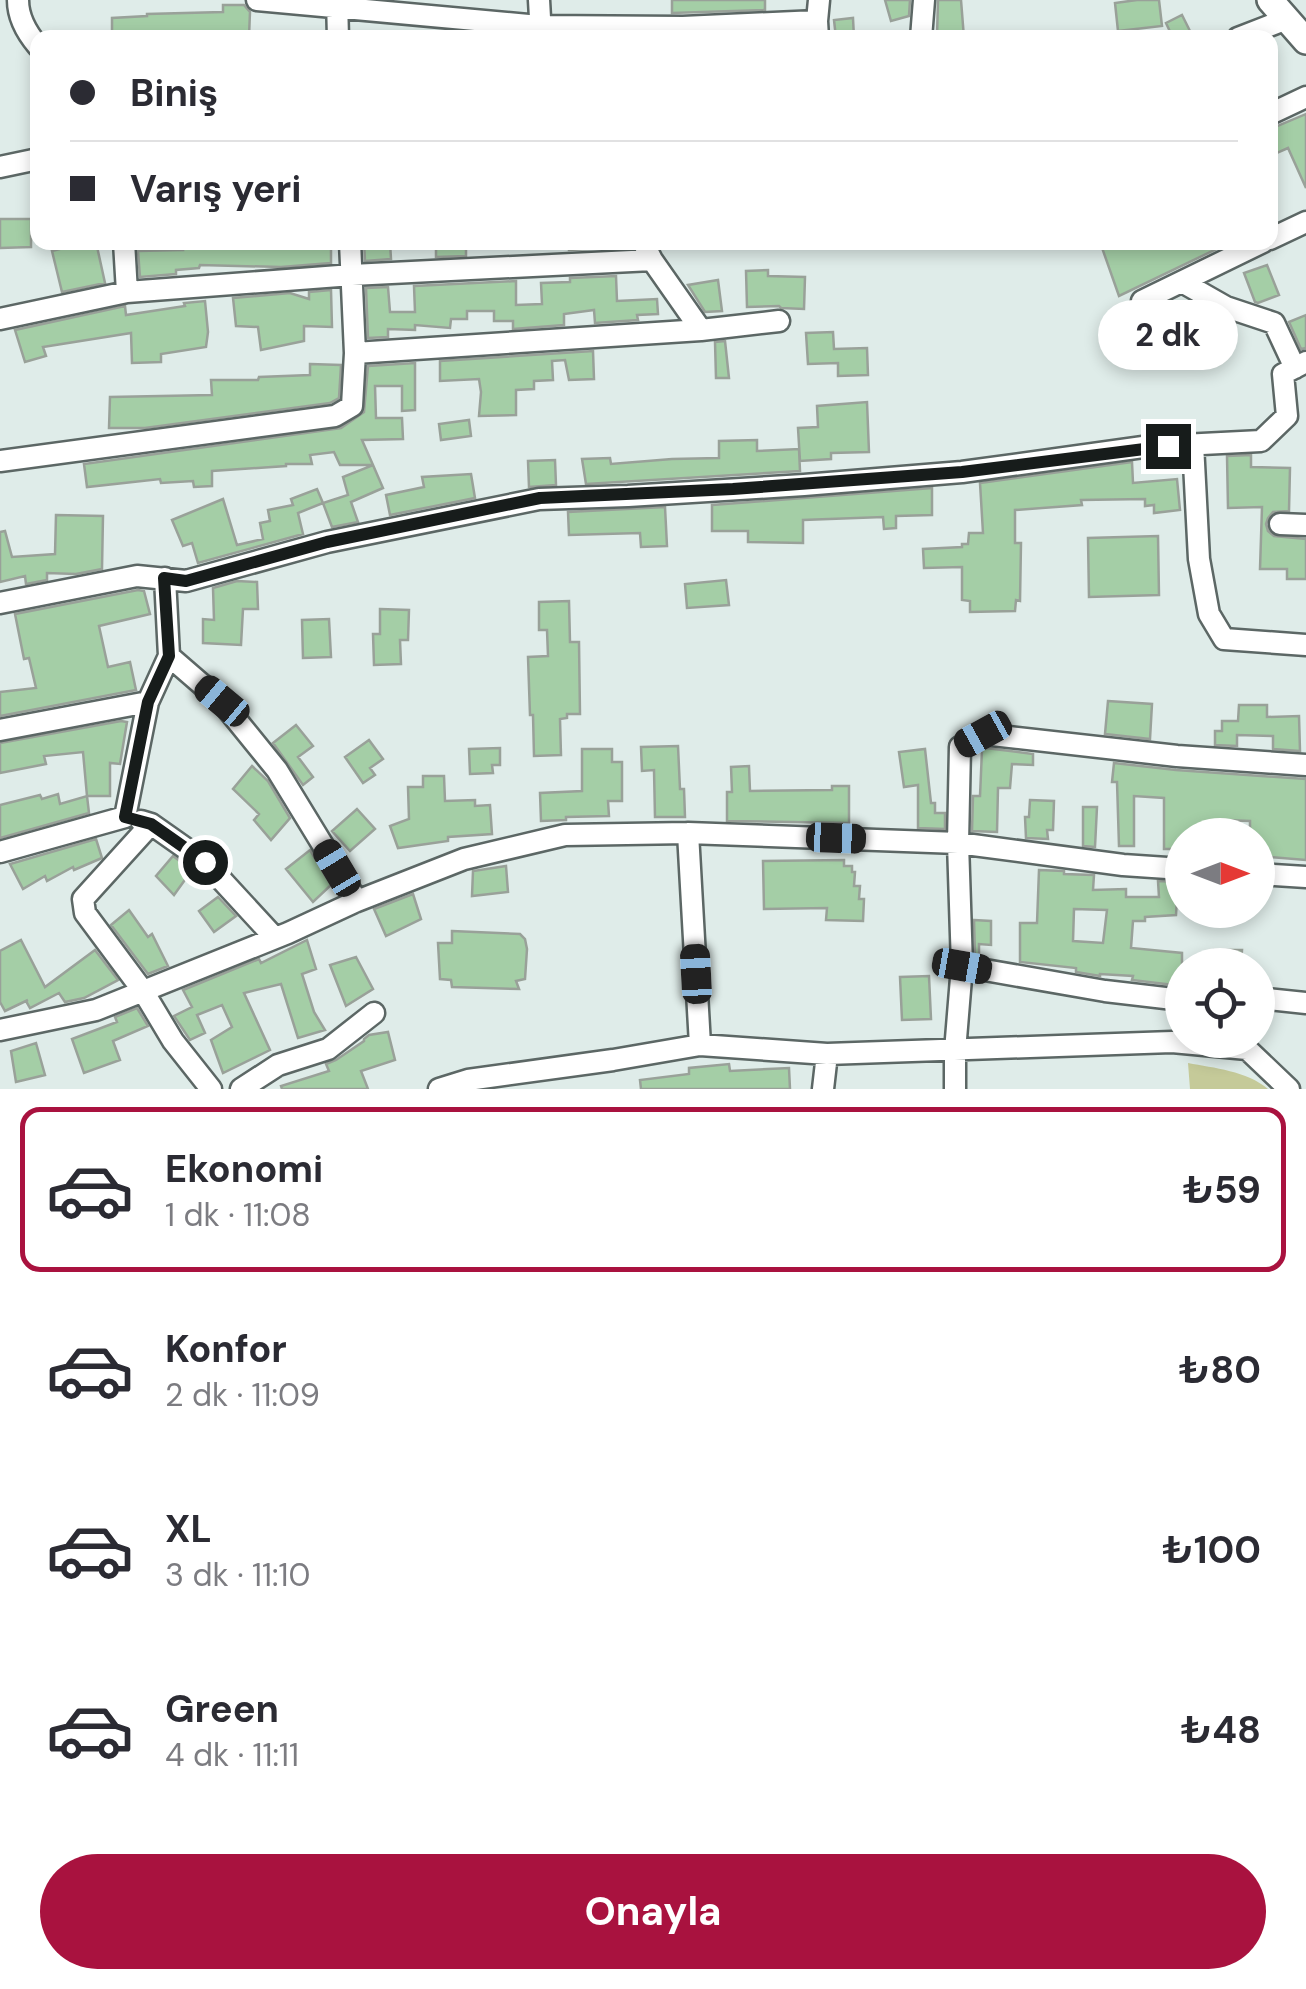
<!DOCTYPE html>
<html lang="tr">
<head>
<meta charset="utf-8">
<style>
	:root { --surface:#fff; --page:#f7f7f7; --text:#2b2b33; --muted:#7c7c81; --line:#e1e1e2; --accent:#a9123f }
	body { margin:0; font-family:"DM Sans",sans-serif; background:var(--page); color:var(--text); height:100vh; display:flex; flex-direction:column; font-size:38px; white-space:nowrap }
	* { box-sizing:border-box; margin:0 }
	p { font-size:32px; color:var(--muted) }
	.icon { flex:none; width:55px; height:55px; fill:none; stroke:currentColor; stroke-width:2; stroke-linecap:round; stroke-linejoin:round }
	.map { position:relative; height:1089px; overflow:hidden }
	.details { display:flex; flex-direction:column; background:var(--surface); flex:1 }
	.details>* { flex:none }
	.hud { position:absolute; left:30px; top:30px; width:1248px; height:220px; border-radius:20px; box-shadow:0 5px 15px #0003; display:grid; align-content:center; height:220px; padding:0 40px; background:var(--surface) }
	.needle { width:65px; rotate:90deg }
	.tools { position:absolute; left:1165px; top:818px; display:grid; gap:20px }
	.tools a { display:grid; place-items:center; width:110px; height:110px; border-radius:50%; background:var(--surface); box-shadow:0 5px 15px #0003; font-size:50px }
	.end { position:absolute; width:45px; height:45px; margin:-22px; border:12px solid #171c1b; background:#fff; box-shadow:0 0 0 5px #fff }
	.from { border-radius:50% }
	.bubble { position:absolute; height:70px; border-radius:35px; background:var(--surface); box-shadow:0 5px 15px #0003; font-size:32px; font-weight:700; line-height:70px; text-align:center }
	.car { position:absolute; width:30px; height:60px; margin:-30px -15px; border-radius:12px; box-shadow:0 0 8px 2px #0007; background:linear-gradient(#222 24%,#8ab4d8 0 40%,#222 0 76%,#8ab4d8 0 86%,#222 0) }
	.hud b { display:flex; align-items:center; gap:35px; height:95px; font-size:38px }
	.hud b+b { border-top:2px solid var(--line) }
	.hud i { width:25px; height:25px; background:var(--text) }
	ul { padding:18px 0 0; list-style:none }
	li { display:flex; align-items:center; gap:30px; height:165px; margin:0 20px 15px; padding:0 20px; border:5px solid transparent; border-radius:20px }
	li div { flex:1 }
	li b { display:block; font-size:38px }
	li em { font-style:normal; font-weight:700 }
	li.selected { border-color:var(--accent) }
	li>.icon { width:90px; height:90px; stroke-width:1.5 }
	.button { display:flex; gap:20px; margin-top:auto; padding:20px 40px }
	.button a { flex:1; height:115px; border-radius:60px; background:var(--accent); color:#fff; font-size:40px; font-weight:700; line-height:115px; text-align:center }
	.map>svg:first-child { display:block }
</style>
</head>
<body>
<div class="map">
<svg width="1306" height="1089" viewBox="0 0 1306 1089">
	<rect width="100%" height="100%" fill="#dfece9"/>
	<path fill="#c5ca99" d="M 1188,1063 C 1214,1068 1247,1071 1268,1089 L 1190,1089 Z"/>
	<path fill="#a4cea6" stroke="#99a199" stroke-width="2.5" fill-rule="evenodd" d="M 672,0 L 765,0 L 765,10 L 672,13 Z
		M 885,0 L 910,0 L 909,16 L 891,21 Z
		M 938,0 L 961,0 L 964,38 L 937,36 Z
		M 1137,0 L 1159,0 L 1162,26 L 1118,31 L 1115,3 Z
		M 223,5 L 244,5 L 250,12 L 249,37 L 112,38 L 112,18 L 147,16 L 147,14 L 223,12 Z
		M 1182,15 L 1190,31 L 1173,38 L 1166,23 Z
		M 853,18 L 854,38 L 836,38 L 834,20 Z
		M 1306,114 L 1306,188 L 1288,148 L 1270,156 L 1270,129 Z
		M 0,219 L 31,219 L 31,247 L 0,248 Z
		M 86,242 L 96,242 L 105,283 L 62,292 L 52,251 Z
		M 182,242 L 213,242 L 239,246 L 239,242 L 331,242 L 331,263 L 281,267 L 200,265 L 199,268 L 176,270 L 176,274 L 140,277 L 138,251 L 183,250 Z
		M 364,242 L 390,242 L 391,259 L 365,261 Z
		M 436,242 L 466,242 L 466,256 L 436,257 Z
		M 569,242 L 629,242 L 630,247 L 569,250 Z
		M 1100,242 L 1231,242 L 1119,296 Z
		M 1267,265 L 1279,295 L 1258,303 L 1255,302 L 1244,273 Z
		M 768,270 L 768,276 L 805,277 L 804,309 L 781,308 L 779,306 L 747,307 L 746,271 Z
		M 616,276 L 617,301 L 657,299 L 658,314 L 637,315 L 638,320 L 595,323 L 594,310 L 564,314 L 564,325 L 513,329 L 513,321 L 494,321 L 494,311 L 467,311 L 467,319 L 451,319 L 450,328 L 415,325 L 415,330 L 388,329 L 388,337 L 368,338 L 366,288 L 388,287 L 390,312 L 415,312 L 414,286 L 516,281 L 516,305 L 542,304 L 541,283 L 570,282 L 570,278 Z
		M 718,280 L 722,311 L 705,312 L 688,285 Z
		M 331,290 L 332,327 L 304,326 L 304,341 L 261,350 L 258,327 L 236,326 L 233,298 L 290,293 L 309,299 L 309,292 Z
		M 205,301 L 208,332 L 206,347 L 161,354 L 161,362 L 132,363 L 131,333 L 43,347 L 46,356 L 25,362 L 15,330 L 125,306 L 126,315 L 185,306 L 184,303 Z
		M 1306,315 L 1306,348 L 1301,349 L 1289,322 Z
		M 833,332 L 834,349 L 867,348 L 868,375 L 838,376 L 838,363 L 808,364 L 806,333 Z
		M 725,341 L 729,378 L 716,378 L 715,342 Z
		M 593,351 L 594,379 L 569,380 L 565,360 L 552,361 L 553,380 L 534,381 L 534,389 L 516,390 L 516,415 L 479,416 L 481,392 L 479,379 L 440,381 L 440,361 Z
		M 415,363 L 415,410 L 402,411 L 402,386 L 375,386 L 376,418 L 402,418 L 403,439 L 362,440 L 373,465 L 340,465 L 334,452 L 310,455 L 312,464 L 286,464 L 286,466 L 212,471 L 212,486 L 194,487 L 193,481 L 161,483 L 160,479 L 87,487 L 84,464 L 341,428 L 364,412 L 368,366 Z
		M 310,364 L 341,365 L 339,398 L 330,403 L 145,428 L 109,428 L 110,397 L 212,395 L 211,380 L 258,380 L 259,377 L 310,375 Z
		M 867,402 L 869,452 L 831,453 L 831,459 L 800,461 L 798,428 L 818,427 L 817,406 Z
		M 469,420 L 471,436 L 441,440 L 439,424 Z
		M 757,440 L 757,451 L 799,449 L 800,471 L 586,484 L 582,459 L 610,458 L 611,464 L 672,459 L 719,458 L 719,441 Z
		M 1251,455 L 1251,467 L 1290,468 L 1289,511 L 1273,512 L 1268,518 L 1266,524 L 1268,531 L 1274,536 L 1306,539 L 1306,579 L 1287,579 L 1287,569 L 1260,569 L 1262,507 L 1228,508 L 1227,456 Z
		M 555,460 L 556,485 L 529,487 L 528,461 Z
		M 1132,462 L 1133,483 L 1177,479 L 1180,510 L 1154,513 L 1154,505 L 1145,506 L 1145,499 L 1081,500 L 1082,505 L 1015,510 L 1015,543 L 1021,543 L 1020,601 L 1016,600 L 1015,611 L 970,612 L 970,601 L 962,600 L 962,567 L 924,568 L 923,549 L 962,547 L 962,544 L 968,544 L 969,533 L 983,533 L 980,483 Z
		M 373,465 L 383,488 L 351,502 L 358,522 L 332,527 L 323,503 L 348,495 L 343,477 Z
		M 471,474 L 475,498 L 390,515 L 386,495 L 424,487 L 422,477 Z
		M 932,488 L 932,515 L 896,516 L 896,528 L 884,529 L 883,517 L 803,520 L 803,543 L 748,542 L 748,531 L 712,531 L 712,505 Z
		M 317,489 L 323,503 L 298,513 L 303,534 L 198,563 L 192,543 L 183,546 L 172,520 L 223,499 L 237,545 L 263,539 L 260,523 L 270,521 L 268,510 L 293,505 L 291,499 Z
		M 665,507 L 667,546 L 641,547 L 640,533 L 569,535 L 568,512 Z
		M 56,515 L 103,516 L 102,569 L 76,574 L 47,573 L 47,580 L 26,584 L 25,576 L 0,582 L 0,532 L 5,531 L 12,557 L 55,554 Z
		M 1158,536 L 1159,595 L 1089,597 L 1088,538 Z
		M 726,580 L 729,605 L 687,608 L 685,584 Z
		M 237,581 L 257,582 L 258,609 L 243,609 L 241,645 L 203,643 L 203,619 L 214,620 L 213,588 Z
		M 138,590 L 144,591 L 150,614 L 99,626 L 108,667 L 130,662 L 136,690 L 0,716 L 0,692 L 36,688 L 29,658 L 24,659 L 15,614 Z
		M 569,601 L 570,642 L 579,642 L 580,714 L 567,714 L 567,718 L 560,719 L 561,755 L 534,756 L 533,715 L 530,715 L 528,657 L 548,656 L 547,630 L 539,630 L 539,602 Z
		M 380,609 L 409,610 L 408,640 L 400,640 L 401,664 L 374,665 L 373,634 L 380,634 Z
		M 329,619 L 331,657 L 303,658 L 302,620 Z
		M 1108,701 L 1152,704 L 1150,739 L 1105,734 Z
		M 1239,705 L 1267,705 L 1267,717 L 1299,716 L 1300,751 L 1273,749 L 1273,736 L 1237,735 L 1237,746 L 1215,745 L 1215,731 L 1222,731 L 1222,721 L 1238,721 Z
		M 121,721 L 127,722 L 120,764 L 110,763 L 110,796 L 87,796 L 83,752 L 44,756 L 46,764 L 0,773 L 0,743 Z
		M 296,725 L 313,746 L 298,757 L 313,777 L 303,785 L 273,743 Z
		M 369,740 L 383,759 L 370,768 L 375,775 L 363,783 L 345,757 Z
		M 678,746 L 680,789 L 684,789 L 685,817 L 655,817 L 654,770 L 642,771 L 641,747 Z
		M 500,748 L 500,765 L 492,765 L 493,773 L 470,774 L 469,749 Z
		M 986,748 L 1033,754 L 1033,765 L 1012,764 L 1010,788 L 998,788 L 997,832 L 972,831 L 973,796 L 980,796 L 982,750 Z
		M 582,749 L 612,749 L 612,762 L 622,762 L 622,801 L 608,801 L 609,816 L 566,817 L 566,820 L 541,821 L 540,793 L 582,791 Z
		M 925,749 L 931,803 L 935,803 L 935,813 L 945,813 L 945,829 L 918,828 L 918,785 L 904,787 L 899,752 Z
		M 1114,763 L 1176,770 L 1306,779 L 1306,860 L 1258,856 L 1258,835 L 1250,835 L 1250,821 L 1222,820 L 1222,835 L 1182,835 L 1182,849 L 1164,849 L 1164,798 L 1134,796 L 1134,846 L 1119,846 L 1117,782 L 1112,782 Z
		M 252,766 L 268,781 L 290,818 L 271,840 L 254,820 L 259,814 L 233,789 Z
		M 749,766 L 750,791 L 832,790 L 832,786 L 849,786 L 849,823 L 727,821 L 727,792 L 732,792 L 731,767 Z
		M 423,776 L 444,776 L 445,801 L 475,800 L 475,806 L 490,805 L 492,834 L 448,837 L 448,841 L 398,848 L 390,826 L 409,819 L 408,787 L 423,787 Z
		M 58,794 L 60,804 L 87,796 L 89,813 L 0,838 L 0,805 L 40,795 L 42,799 Z
		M 1030,800 L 1054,801 L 1053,830 L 1047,830 L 1048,839 L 1026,838 L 1025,817 L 1029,817 Z
		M 1083,807 L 1097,807 L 1095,847 L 1083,846 Z
		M 357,809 L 375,829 L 350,851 L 332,831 Z
		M 96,839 L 102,858 L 74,870 L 73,867 L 47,881 L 45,876 L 23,889 L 10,864 Z
		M 310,850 L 331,885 L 313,902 L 286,869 Z
		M 173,856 L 192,870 L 174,895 L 156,876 Z
		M 844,860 L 844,866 L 852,866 L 852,872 L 855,872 L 854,886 L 860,886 L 859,899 L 864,899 L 863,921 L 826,920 L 827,908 L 764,909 L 763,861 Z
		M 506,866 L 508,892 L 472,896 L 473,871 Z
		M 1039,870 L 1064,871 L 1064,874 L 1094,875 L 1093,890 L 1126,889 L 1126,897 L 1159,897 L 1158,881 L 1178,882 L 1176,915 L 1145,917 L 1145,921 L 1133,921 L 1131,948 L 1182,953 L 1182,986 L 1132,980 L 1133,976 L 1100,974 L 1100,976 L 1076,972 L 1076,968 L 1020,962 L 1020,923 L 1037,923 ZM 1074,909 L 1107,910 L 1103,943 L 1073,941 Z
		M 413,894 L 421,919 L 386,936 L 374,909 Z
		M 218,897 L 236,916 L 214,932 L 199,911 Z
		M 129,910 L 148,937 L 152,934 L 168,966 L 148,974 L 111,925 Z
		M 974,920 L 991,921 L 991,945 L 979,944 L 979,955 L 975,954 Z
		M 452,931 L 520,934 L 525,939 L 527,949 L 525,979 L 516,981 L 519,989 L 452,987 L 451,980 L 440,979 L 438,943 L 452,943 Z
		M 21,940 L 45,987 L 95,950 L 118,980 L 84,998 L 65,1002 L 59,993 L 30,1008 L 26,1001 L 28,1000 L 5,1011 L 0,1002 L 0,951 Z
		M 307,940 L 316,969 L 302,974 L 314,1012 L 325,1030 L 298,1038 L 281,984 L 244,993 L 270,1050 L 223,1073 L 211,1040 L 232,1027 L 222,1005 L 197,1015 L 205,1033 L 190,1040 L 174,1016 L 192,1007 L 183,990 L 259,959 L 261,963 Z
		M 1214,950 L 1242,950 L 1241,965 L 1214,965 Z
		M 356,957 L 373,989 L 346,1006 L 330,965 Z
		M 929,976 L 931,1019 L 902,1020 L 900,977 Z
		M 137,1008 L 148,1026 L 113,1041 L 120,1060 L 84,1073 L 72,1039 L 117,1022 L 115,1017 Z
		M 388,1032 L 395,1060 L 361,1071 L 368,1089 L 282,1089 L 281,1086 L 329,1071 L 326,1064 L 336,1060 L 364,1041 L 364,1039 L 369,1035 Z
		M 36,1043 L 45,1075 L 16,1082 L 11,1051 Z
		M 729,1064 L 730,1071 L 789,1068 L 790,1089 L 641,1089 L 640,1080 L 689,1074 L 689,1068 Z"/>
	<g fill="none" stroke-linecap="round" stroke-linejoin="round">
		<defs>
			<path id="minor" d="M 18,0 C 18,18 26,32 38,46
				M 257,0 L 539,26 L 683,27 L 817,21 L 818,38
				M 337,0 L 338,38
				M 539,0 L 541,36
				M 817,21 L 819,0
				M 921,38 L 924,0
				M 1238,38 L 1287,19
				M 1270,114 L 1306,97
				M 0,167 L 38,159
				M 1270,239 L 1306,222
				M 124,242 L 127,292
				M 350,242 L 355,353
				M 1182,282 L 1226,307 L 1274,323 L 1295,368
				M 1142,301 L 1263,242
				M 0,319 L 127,292 L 352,275 L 652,260
				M 701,330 L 779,321
				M 1193,444 L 1199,559 L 1209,614 L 1224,639 L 1306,645
				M 0,461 L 335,416 L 352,406 L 355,353 L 701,330 L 652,260 L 643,242
				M 1280,524 L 1306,525
				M 0,603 L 137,576 L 186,581 L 327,542 L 539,499 L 628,496 L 804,485 L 962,472 L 1143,447 L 1261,441 L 1287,416 L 1283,374 L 1306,362
				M 169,656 L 221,701 L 277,770 L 357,901
				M 0,730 L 148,702
				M 141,821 L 151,824 L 205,862 L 275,938
				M 151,824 L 83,899 L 85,913 L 143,991 L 173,1041 L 211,1089
				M 688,833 L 700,1045
				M 0,852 L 125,817 L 148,702 L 169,656 L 165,578
				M 1258,874 L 1306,877
				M 962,966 L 1105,991 L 1182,1000
				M 1258,998 L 1306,1003
				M 0,1030 L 96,1010 L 288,933 L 357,901 L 464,859 L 565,835 L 688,833 L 958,843 L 960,747 L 983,734 L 1177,756 L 1306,765
				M 241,1089 L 278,1065 L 328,1049 L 374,1013
				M 439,1089 L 468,1080 L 613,1060 L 700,1045 L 827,1054 L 1172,1042 L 1247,1049 L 1289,1089
				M 823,1089 L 827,1054
				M 955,1089 L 955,1051 L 962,966 L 958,843 L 1123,865 L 1182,869"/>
			<path id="tertiary" d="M 1270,0 L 1306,41"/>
		</defs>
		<use href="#minor" stroke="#5c6765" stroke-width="25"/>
		<use href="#tertiary" stroke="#5c6765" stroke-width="30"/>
		<use href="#minor" stroke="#fff" stroke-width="20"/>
		<use href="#tertiary" stroke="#fff" stroke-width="25"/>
	</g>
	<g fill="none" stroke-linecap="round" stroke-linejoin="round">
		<path stroke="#171c1b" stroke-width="12" d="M 205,862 L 151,824 L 125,817 L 148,702 L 169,656 L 164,578 L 186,581 L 327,542 L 540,498 L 733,489 L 962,472 L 1168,446"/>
	</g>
</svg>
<div class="tools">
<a><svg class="needle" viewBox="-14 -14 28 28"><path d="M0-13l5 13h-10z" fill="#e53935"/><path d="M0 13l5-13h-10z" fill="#7c7c81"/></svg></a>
<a><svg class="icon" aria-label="locate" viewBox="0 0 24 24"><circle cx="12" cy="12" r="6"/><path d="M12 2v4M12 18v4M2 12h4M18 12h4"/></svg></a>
</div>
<i class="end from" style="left:205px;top:862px"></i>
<i class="end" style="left:1168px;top:446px"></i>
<div class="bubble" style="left:1098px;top:300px;width:140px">2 dk</div>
<i class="car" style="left:222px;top:701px;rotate:310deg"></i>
<i class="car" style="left:983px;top:734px;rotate:241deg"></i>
<i class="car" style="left:836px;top:838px;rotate:92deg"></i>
<i class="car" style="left:337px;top:868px;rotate:329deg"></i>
<i class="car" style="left:962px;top:966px;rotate:100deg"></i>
<i class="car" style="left:696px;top:974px;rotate:357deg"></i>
<div class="hud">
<b><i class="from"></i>Biniş</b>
<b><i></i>Varış yeri</b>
</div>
</div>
<section class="details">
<ul>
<li class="selected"><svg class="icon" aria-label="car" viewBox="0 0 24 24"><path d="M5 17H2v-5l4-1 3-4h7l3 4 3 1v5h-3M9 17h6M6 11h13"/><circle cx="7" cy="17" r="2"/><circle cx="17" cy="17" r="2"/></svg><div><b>Ekonomi</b><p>1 dk · 11:08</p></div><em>₺59</em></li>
<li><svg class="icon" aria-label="car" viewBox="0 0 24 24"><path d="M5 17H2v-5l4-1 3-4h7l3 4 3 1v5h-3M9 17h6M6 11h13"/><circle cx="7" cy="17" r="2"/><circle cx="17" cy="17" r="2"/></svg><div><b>Konfor</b><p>2 dk · 11:09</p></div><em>₺80</em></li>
<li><svg class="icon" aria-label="car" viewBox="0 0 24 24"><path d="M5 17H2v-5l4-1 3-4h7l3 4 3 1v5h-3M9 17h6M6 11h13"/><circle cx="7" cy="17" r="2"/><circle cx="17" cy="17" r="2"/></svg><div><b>XL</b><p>3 dk · 11:10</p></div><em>₺100</em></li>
<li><svg class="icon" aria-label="car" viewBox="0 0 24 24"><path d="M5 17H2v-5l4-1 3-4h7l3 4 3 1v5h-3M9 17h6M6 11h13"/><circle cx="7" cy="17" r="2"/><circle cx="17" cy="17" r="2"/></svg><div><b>Green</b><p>4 dk · 11:11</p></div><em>₺48</em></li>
</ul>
<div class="button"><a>Onayla</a></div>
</section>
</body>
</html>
